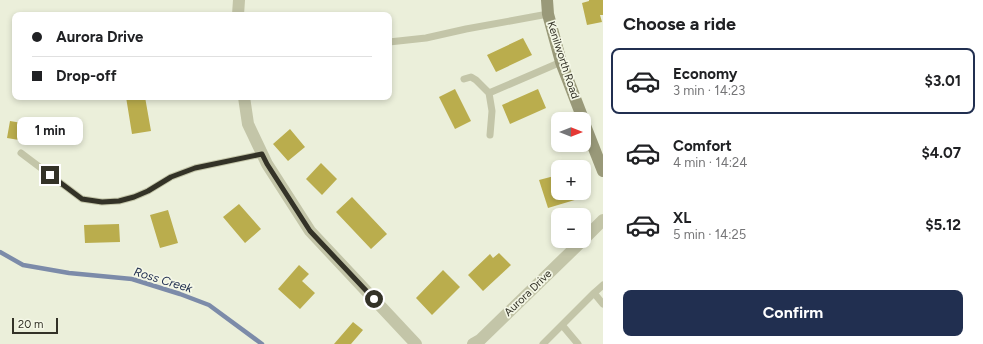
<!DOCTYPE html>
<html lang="en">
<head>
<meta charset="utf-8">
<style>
	:root { --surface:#fff; --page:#f6f6f6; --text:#202124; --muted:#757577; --line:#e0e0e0; --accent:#212f50 }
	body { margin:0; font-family:Figtree,sans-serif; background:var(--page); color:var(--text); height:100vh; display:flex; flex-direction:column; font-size:15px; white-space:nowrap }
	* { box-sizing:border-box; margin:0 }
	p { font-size:13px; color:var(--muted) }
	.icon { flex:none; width:22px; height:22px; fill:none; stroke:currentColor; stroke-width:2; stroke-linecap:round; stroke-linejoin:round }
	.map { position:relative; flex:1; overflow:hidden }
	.sheet { display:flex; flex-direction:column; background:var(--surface); width:380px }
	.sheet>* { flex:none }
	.guide { position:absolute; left:12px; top:12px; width:380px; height:88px; border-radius:8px; box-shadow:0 2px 6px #0003; display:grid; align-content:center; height:88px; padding:0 20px; background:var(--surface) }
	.needle { width:26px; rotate:90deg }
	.tools { position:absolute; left:551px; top:112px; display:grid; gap:8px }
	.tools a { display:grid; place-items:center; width:40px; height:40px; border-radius:8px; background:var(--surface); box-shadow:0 2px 6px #0003; font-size:20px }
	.scale { position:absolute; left:12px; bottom:10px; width:46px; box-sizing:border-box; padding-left:4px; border:2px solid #333227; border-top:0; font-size:11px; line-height:14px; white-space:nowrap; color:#333227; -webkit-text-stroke:3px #f4f7e6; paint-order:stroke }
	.end { position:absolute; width:18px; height:18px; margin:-9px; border:5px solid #333227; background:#fff; box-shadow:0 0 0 2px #fff }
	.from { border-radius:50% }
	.bubble { position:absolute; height:28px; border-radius:8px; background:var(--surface); box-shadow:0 2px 6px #0003; font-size:13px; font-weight:700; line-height:28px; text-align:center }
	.guide b { display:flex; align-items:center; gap:14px; height:38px; font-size:15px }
	.guide b+b { border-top:1px solid var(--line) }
	.guide i { width:10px; height:10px; background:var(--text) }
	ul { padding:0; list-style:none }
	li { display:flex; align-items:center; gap:12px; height:66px; margin:0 8px 6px; padding:0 12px; border:2px solid transparent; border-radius:8px }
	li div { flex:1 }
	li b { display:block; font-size:15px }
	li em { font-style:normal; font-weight:700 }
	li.current { border-color:var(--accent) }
	li>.icon { width:36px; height:36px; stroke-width:1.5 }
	h2 { padding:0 20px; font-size:18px; line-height:48px }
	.button { display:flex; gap:8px; margin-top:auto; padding:8px 20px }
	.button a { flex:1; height:46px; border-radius:8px; background:var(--accent); color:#fff; font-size:16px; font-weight:700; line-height:46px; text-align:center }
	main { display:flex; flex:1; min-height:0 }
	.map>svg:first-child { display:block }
</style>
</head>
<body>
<main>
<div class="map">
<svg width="603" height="344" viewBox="0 0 603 344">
	<rect width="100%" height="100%" fill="#ebefda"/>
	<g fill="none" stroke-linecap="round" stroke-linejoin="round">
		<path stroke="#7c8ba9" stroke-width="4.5" d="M 0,252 L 23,265 L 69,273 L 132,279 L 180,294 L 209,305 L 262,344"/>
	</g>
	<path fill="#baad4d" d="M 589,0 L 603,0 L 603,15 L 600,15 L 602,22 L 587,25 L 582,3 L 589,1 Z
		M 523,38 L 532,55 L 496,72 L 487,55 Z
		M 455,89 L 471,121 L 455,129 L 439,97 Z
		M 538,89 L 546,108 L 510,124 L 502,105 Z
		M 126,97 L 145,97 L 151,131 L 132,134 Z
		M 10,121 L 34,125 L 31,142 L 7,138 Z
		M 290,129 L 305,147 L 288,161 L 273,144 Z
		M 321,163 L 337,179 L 322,195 L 306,179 Z
		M 558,175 L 558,193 L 587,193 L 588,196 L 548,208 L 539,180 Z
		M 352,197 L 387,234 L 371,249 L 336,212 Z
		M 239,204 L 261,229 L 245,243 L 223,217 Z
		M 168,210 L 178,243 L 160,248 L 150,215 Z
		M 119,224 L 120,242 L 85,243 L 84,225 Z
		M 499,253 L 511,265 L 483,291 L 468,275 L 490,254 L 493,258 Z
		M 299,265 L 309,274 L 302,281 L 315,293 L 300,309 L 278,289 Z
		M 443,270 L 460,287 L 432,315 L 416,298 Z
		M 353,322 L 363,330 L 351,344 L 334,344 Z"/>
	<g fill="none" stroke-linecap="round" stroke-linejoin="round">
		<path stroke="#c3c5a8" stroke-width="7" d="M 389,42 L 426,38 L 466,29 L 548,14
			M 464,79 L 471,77 L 476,80 L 489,93
			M 490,135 L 492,111 L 489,93 L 561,62
			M 21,153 L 82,199 L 102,202 L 119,201 L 134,197 L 148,191 L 171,177 L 195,168 L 262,154
			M 603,285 L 594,293 L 603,304
			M 562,325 L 578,344
			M 543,344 L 594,293"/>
		<path stroke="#c3c5a8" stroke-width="12" d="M 238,15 L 239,0
			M 244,97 L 248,124 L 267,164 L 310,231 L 416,344
			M 584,239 L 603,220
			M 473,344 L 480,340 L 582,241"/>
		<path stroke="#999979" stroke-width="12" d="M 547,0 L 548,14 L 561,62 L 583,119
			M 584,123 L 603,171"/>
	</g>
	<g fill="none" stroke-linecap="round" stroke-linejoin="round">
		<path stroke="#333227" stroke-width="5" d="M 50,175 L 82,199 L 102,202 L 119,201 L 134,197 L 148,191 L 171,177 L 195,168 L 262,154 L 267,164 L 310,231 L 374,299"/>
	</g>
	<g text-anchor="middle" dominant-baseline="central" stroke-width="3.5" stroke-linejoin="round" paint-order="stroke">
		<g font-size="11" fill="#333227" stroke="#f4f7e6">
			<text transform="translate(563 60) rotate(72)">Kenilworth Road</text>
			<text transform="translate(528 293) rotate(-44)">Aurora Drive</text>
		</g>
		<g font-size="12" font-style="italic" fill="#212f50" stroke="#f4f7e6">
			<text transform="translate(163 280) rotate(17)">Ross Creek</text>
		</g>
	</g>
</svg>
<div class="tools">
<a><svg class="needle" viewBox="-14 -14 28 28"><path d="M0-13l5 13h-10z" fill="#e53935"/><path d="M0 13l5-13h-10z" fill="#757577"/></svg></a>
<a>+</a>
<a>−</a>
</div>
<div class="scale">20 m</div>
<i class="end from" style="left:374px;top:299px"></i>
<i class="end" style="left:50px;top:175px"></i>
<div class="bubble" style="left:17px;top:117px;width:66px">1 min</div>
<div class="guide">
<b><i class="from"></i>Aurora Drive</b>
<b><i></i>Drop-off</b>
</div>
</div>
<section class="sheet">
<h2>Choose a ride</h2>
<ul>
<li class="current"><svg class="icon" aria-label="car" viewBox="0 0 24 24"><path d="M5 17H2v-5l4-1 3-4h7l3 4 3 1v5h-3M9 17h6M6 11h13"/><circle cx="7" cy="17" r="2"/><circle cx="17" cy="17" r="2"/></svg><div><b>Economy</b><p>3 min · 14:23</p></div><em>$3.01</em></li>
<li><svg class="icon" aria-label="car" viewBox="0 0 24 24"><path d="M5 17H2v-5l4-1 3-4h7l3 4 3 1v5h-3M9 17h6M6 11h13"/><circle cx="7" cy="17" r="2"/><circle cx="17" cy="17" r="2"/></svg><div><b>Comfort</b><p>4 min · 14:24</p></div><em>$4.07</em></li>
<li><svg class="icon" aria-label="car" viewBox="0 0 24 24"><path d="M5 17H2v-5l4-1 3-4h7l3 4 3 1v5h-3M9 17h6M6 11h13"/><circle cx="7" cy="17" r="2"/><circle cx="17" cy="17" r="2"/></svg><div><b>XL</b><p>5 min · 14:25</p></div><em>$5.12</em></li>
</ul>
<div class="button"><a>Confirm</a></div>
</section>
</main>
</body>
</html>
